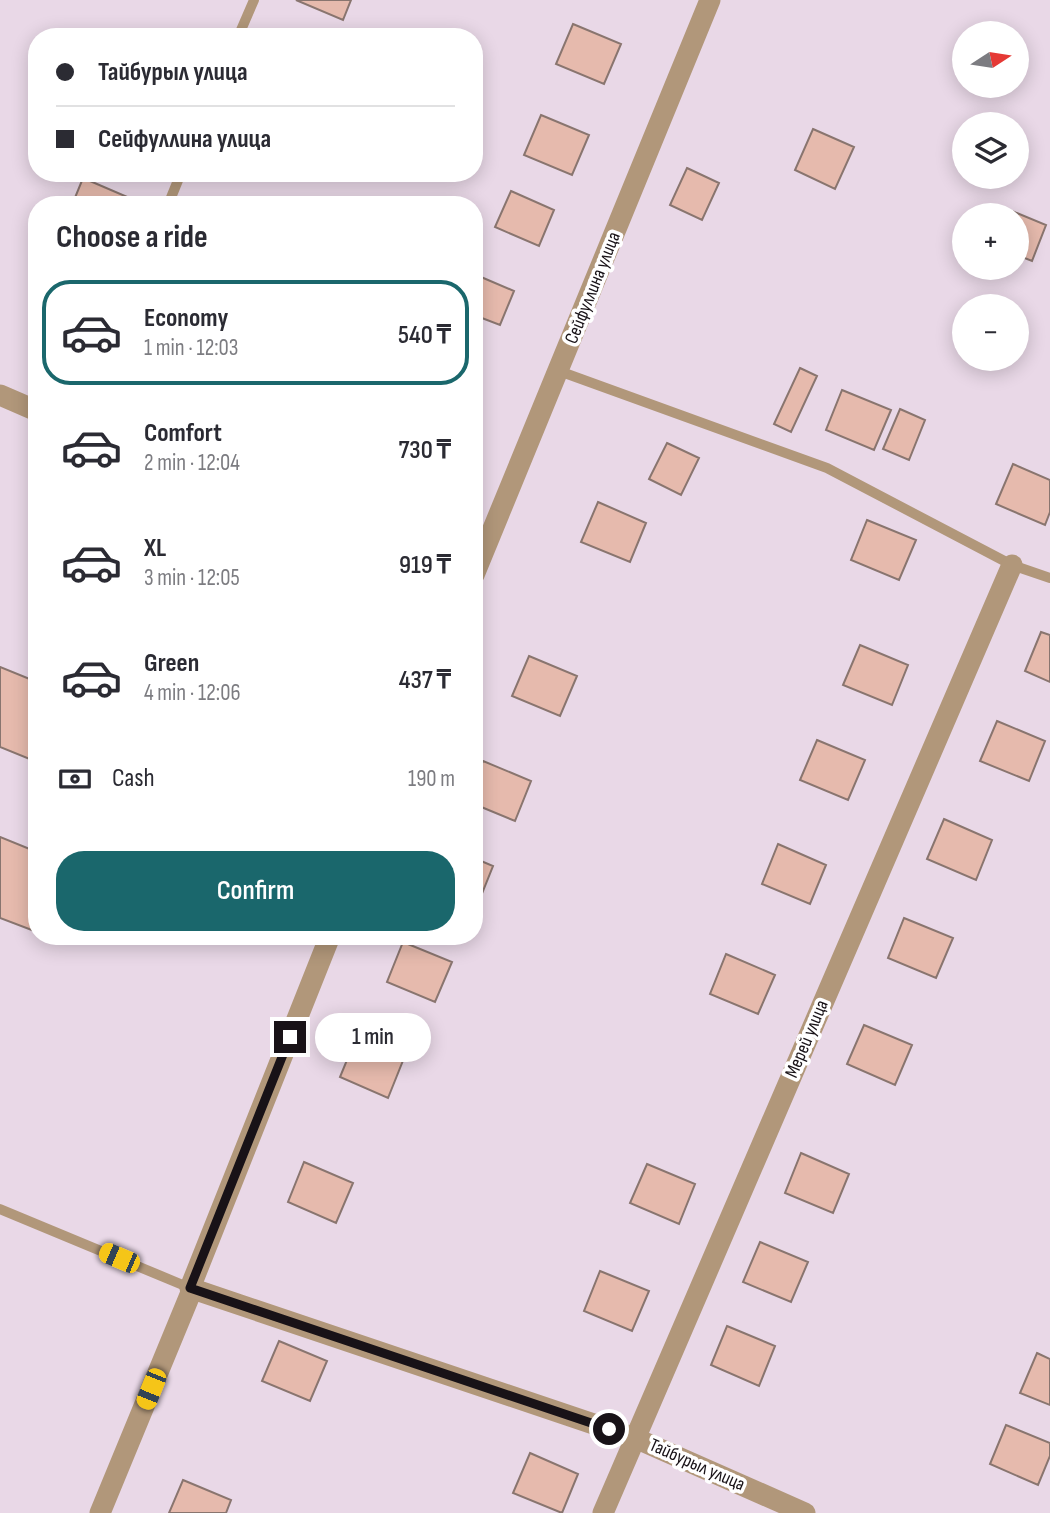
<!DOCTYPE html>
<html lang="en">
<head>
<meta charset="utf-8">
<style>
	:root { --surface:#fff; --page:#f2f2f3; --text:#2b2b33; --muted:#7c7c81; --line:#e1e1e2; --accent:#1a676c }
	body { margin:0; font-family:"Sofia Sans Condensed",sans-serif; background:var(--page); color:var(--text); height:100vh; display:flex; flex-direction:column; font-size:26px; white-space:nowrap }
	* { box-sizing:border-box; margin:0 }
	p { font-size:23px; color:var(--muted) }
	.icon { flex:none; width:38px; height:38px; fill:none; stroke:currentColor; stroke-width:2; stroke-linecap:round; stroke-linejoin:round }
	.map { position:relative; flex:1; overflow:hidden }
	.side { position:absolute; left:28px; top:196px; width:455px; height:749px; display:flex; flex-direction:column; background:var(--surface); border-radius:28px; box-shadow:0 4px 18px #0003 }
	.side>* { flex:none }
	.top-card { position:absolute; left:28px; top:28px; width:455px; height:154px; border-radius:28px; box-shadow:0 4px 18px #0003; display:grid; align-content:center; height:154px; padding:0 28px; background:var(--surface) }
	.needle { width:46px; rotate:78deg }
	.controls { position:absolute; left:952px; top:21px; display:grid; gap:14px }
	.controls a { display:grid; place-items:center; width:77px; height:77px; border-radius:50%; background:var(--surface); box-shadow:0 4px 18px #0003; font-size:35px }
	.end { position:absolute; width:32px; height:32px; margin:-16px; border:9px solid #181217; background:#fff; box-shadow:0 0 0 4px #fff }
	.from { border-radius:50% }
	.bubble { position:absolute; height:49px; border-radius:24px; background:var(--surface); box-shadow:0 4px 18px #0003; font-size:23px; font-weight:600; line-height:49px; text-align:center }
	.car { position:absolute; width:21px; height:42px; margin:-21px -10px; border-radius:9px; box-shadow:0 0 5px 2px #0007; background:linear-gradient(#f5c518 24%,#345 0 40%,#f5c518 0 76%,#345 0 86%,#f5c518 0) }
	.top-card b { display:flex; align-items:center; gap:24px; height:66px; font-size:26px }
	.top-card b+b { border-top:2px solid var(--line) }
	.top-card i { width:18px; height:18px; background:var(--text) }
	ul { padding:0; list-style:none }
	li { display:flex; align-items:center; gap:21px; height:105px; margin:0 14px 10px; padding:0 14px; border:4px solid transparent; border-radius:28px }
	li div { flex:1 }
	li b { display:block; font-size:26px }
	li em { font-style:normal; font-weight:600 }
	li.on { border-color:var(--accent) }
	li>.icon { width:63px; height:63px; stroke-width:1.5 }
	h2 { padding:0 28px; font-size:32px; line-height:84px }
	.pay { display:flex; align-items:center; gap:18px; height:77px; padding:0 28px; font-size:26px }
	.pay p { margin-inline-start:auto }
	.button { display:flex; gap:14px; margin-top:auto; padding:14px 28px }
	.button a { flex:1; height:80px; border-radius:28px; background:var(--accent); color:#fff; font-size:28px; font-weight:600; line-height:80px; text-align:center }
	.map>svg:first-child { display:block }
</style>
</head>
<body>
<div class="map">
<svg width="1050" height="1513" viewBox="0 0 1050 1513">
	<rect width="100%" height="100%" fill="#e9d8e7"/>
	<path fill="#e6baad" stroke="#89756f" stroke-width="2" d="M 296,0 L 351,0 L 343,20 Z
		M 573,24 L 621,44 L 604,84 L 556,64 Z
		M 541,115 L 589,135 L 572,175 L 524,155 Z
		M 813,129 L 854,147 L 835,189 L 795,170 Z
		M 687,168 L 719,183 L 702,220 L 670,205 Z
		M 83,178 L 132,199 L 129,205 L 72,205 Z
		M 511,191 L 554,210 L 539,246 L 495,227 Z
		M 1012,211 L 1046,225 L 1032,261 L 1017,255 L 1017,215 L 1011,215 Z
		M 474,274 L 514,291 L 500,325 L 474,315 Z
		M 800,368 L 817,376 L 791,432 L 774,424 Z
		M 842,390 L 891,410 L 874,450 L 826,430 Z
		M 900,409 L 925,420 L 909,460 L 883,449 Z
		M 667,443 L 699,458 L 681,495 L 649,479 Z
		M 1013,464 L 1050,480 L 1050,512 L 1045,525 L 996,504 Z
		M 598,502 L 646,523 L 630,562 L 581,542 Z
		M 867,520 L 916,540 L 899,580 L 851,560 Z
		M 1041,632 L 1050,635 L 1050,682 L 1025,671 Z
		M 860,645 L 908,665 L 892,705 L 843,685 Z
		M 529,656 L 577,676 L 560,716 L 512,696 Z
		M 0,667 L 37,682 L 37,762 L 0,747 Z
		M 997,721 L 1045,741 L 1029,781 L 980,761 Z
		M 817,740 L 865,760 L 848,800 L 800,780 Z
		M 483,761 L 531,781 L 515,821 L 474,804 L 474,782 Z
		M 944,819 L 992,840 L 976,880 L 927,859 Z
		M 0,837 L 37,852 L 37,932 L 0,918 Z
		M 778,844 L 826,865 L 810,904 L 762,884 Z
		M 474,858 L 493,866 L 477,906 L 474,905 Z
		M 904,918 L 953,938 L 936,978 L 888,958 Z
		M 403,942 L 452,962 L 435,1002 L 387,982 Z
		M 726,954 L 775,975 L 758,1014 L 710,994 Z
		M 864,1025 L 912,1045 L 895,1085 L 847,1064 Z
		M 356,1038 L 404,1058 L 388,1098 L 340,1077 Z
		M 801,1153 L 849,1174 L 833,1213 L 785,1193 Z
		M 304,1162 L 353,1183 L 336,1223 L 288,1202 Z
		M 647,1164 L 695,1184 L 679,1224 L 630,1203 Z
		M 760,1242 L 808,1262 L 791,1302 L 743,1282 Z
		M 600,1271 L 649,1291 L 632,1331 L 584,1311 Z
		M 727,1326 L 775,1346 L 759,1386 L 711,1365 Z
		M 279,1341 L 327,1361 L 310,1401 L 262,1381 Z
		M 1037,1353 L 1050,1359 L 1050,1405 L 1020,1393 Z
		M 1006,1425 L 1050,1443 L 1050,1456 L 1038,1485 L 990,1464 Z
		M 530,1453 L 578,1474 L 562,1513 L 513,1493 Z
		M 183,1480 L 231,1500 L 226,1513 L 169,1513 Z"/>
	<g fill="none" stroke-linecap="round" stroke-linejoin="round">
		<path stroke="#b1977a" stroke-width="10" d="M 238,37 L 254,0
			M 168,205 L 181,173
			M 559,371 L 827,468 L 1012,565 L 1050,578
			M 0,1209 L 190,1288"/>
		<path stroke="#b1977a" stroke-width="21" d="M 0,395 L 37,411
			M 474,575 L 710,0
			M 190,1288 L 635,1438 L 805,1513
			M 100,1513 L 192,1290 L 190,1288 L 330,936
			M 603,1513 L 1012,565"/>
	</g>
	<g fill="none" stroke-linecap="round" stroke-linejoin="round">
		<path stroke="#181217" stroke-width="9" d="M 290,1037 L 190,1288 L 609,1429"/>
	</g>
	<g text-anchor="middle" dominant-baseline="central" stroke-width="7" stroke-linejoin="round" paint-order="stroke">
		<g font-size="19" fill="#181217" stroke="#fff">
			<text transform="translate(593 288) rotate(-68)">Сейфуллина улица</text>
			<text transform="translate(807 1039) rotate(-67)">Мерей улица</text>
			<text transform="translate(697 1465) rotate(24)">Тайбурыл улица</text>
		</g>
	</g>
</svg>
<div class="controls">
<a><svg class="needle" viewBox="-14 -14 28 28"><path d="M0-13l5 13h-10z" fill="#e53935"/><path d="M0 13l5-13h-10z" fill="#7c7c81"/></svg></a>
<a><svg class="icon" aria-label="layers" viewBox="0 0 24 24"><path d="M12 4l9 5-9 5-9-5zM3 14l9 5 9-5"/></svg></a>
<a>+</a>
<a>−</a>
</div>
<i class="end from" style="left:609px;top:1429px"></i>
<i class="end" style="left:290px;top:1037px"></i>
<div class="bubble" style="left:315px;top:1013px;width:116px">1 min</div>
<i class="car" style="left:119px;top:1258px;rotate:293deg"></i>
<i class="car" style="left:151px;top:1389px;rotate:202deg"></i>
<div class="top-card">
<b><i class="from"></i>Тайбурыл улица</b>
<b><i></i>Сейфуллина улица</b>
</div>
<section class="side">
<h2>Choose a ride</h2>
<ul>
<li class="on"><svg class="icon" aria-label="car" viewBox="0 0 24 24"><path d="M5 17H2v-5l4-1 3-4h7l3 4 3 1v5h-3M9 17h6M6 11h13"/><circle cx="7" cy="17" r="2"/><circle cx="17" cy="17" r="2"/></svg><div><b>Economy</b><p>1 min · 12:03</p></div><em>540 ₸</em></li>
<li><svg class="icon" aria-label="car" viewBox="0 0 24 24"><path d="M5 17H2v-5l4-1 3-4h7l3 4 3 1v5h-3M9 17h6M6 11h13"/><circle cx="7" cy="17" r="2"/><circle cx="17" cy="17" r="2"/></svg><div><b>Comfort</b><p>2 min · 12:04</p></div><em>730 ₸</em></li>
<li><svg class="icon" aria-label="car" viewBox="0 0 24 24"><path d="M5 17H2v-5l4-1 3-4h7l3 4 3 1v5h-3M9 17h6M6 11h13"/><circle cx="7" cy="17" r="2"/><circle cx="17" cy="17" r="2"/></svg><div><b>XL</b><p>3 min · 12:05</p></div><em>919 ₸</em></li>
<li><svg class="icon" aria-label="car" viewBox="0 0 24 24"><path d="M5 17H2v-5l4-1 3-4h7l3 4 3 1v5h-3M9 17h6M6 11h13"/><circle cx="7" cy="17" r="2"/><circle cx="17" cy="17" r="2"/></svg><div><b>Green</b><p>4 min · 12:06</p></div><em>437 ₸</em></li>
</ul>
<div class="pay"><svg class="icon" aria-label="cash" viewBox="0 0 24 24"><path d="M3 7h18v10H3z"/><circle cx="12" cy="12" r="2"/></svg>Cash<p>190 m</p></div>
<div class="button"><a>Confirm</a></div>
</section>
</div>
</body>
</html>
